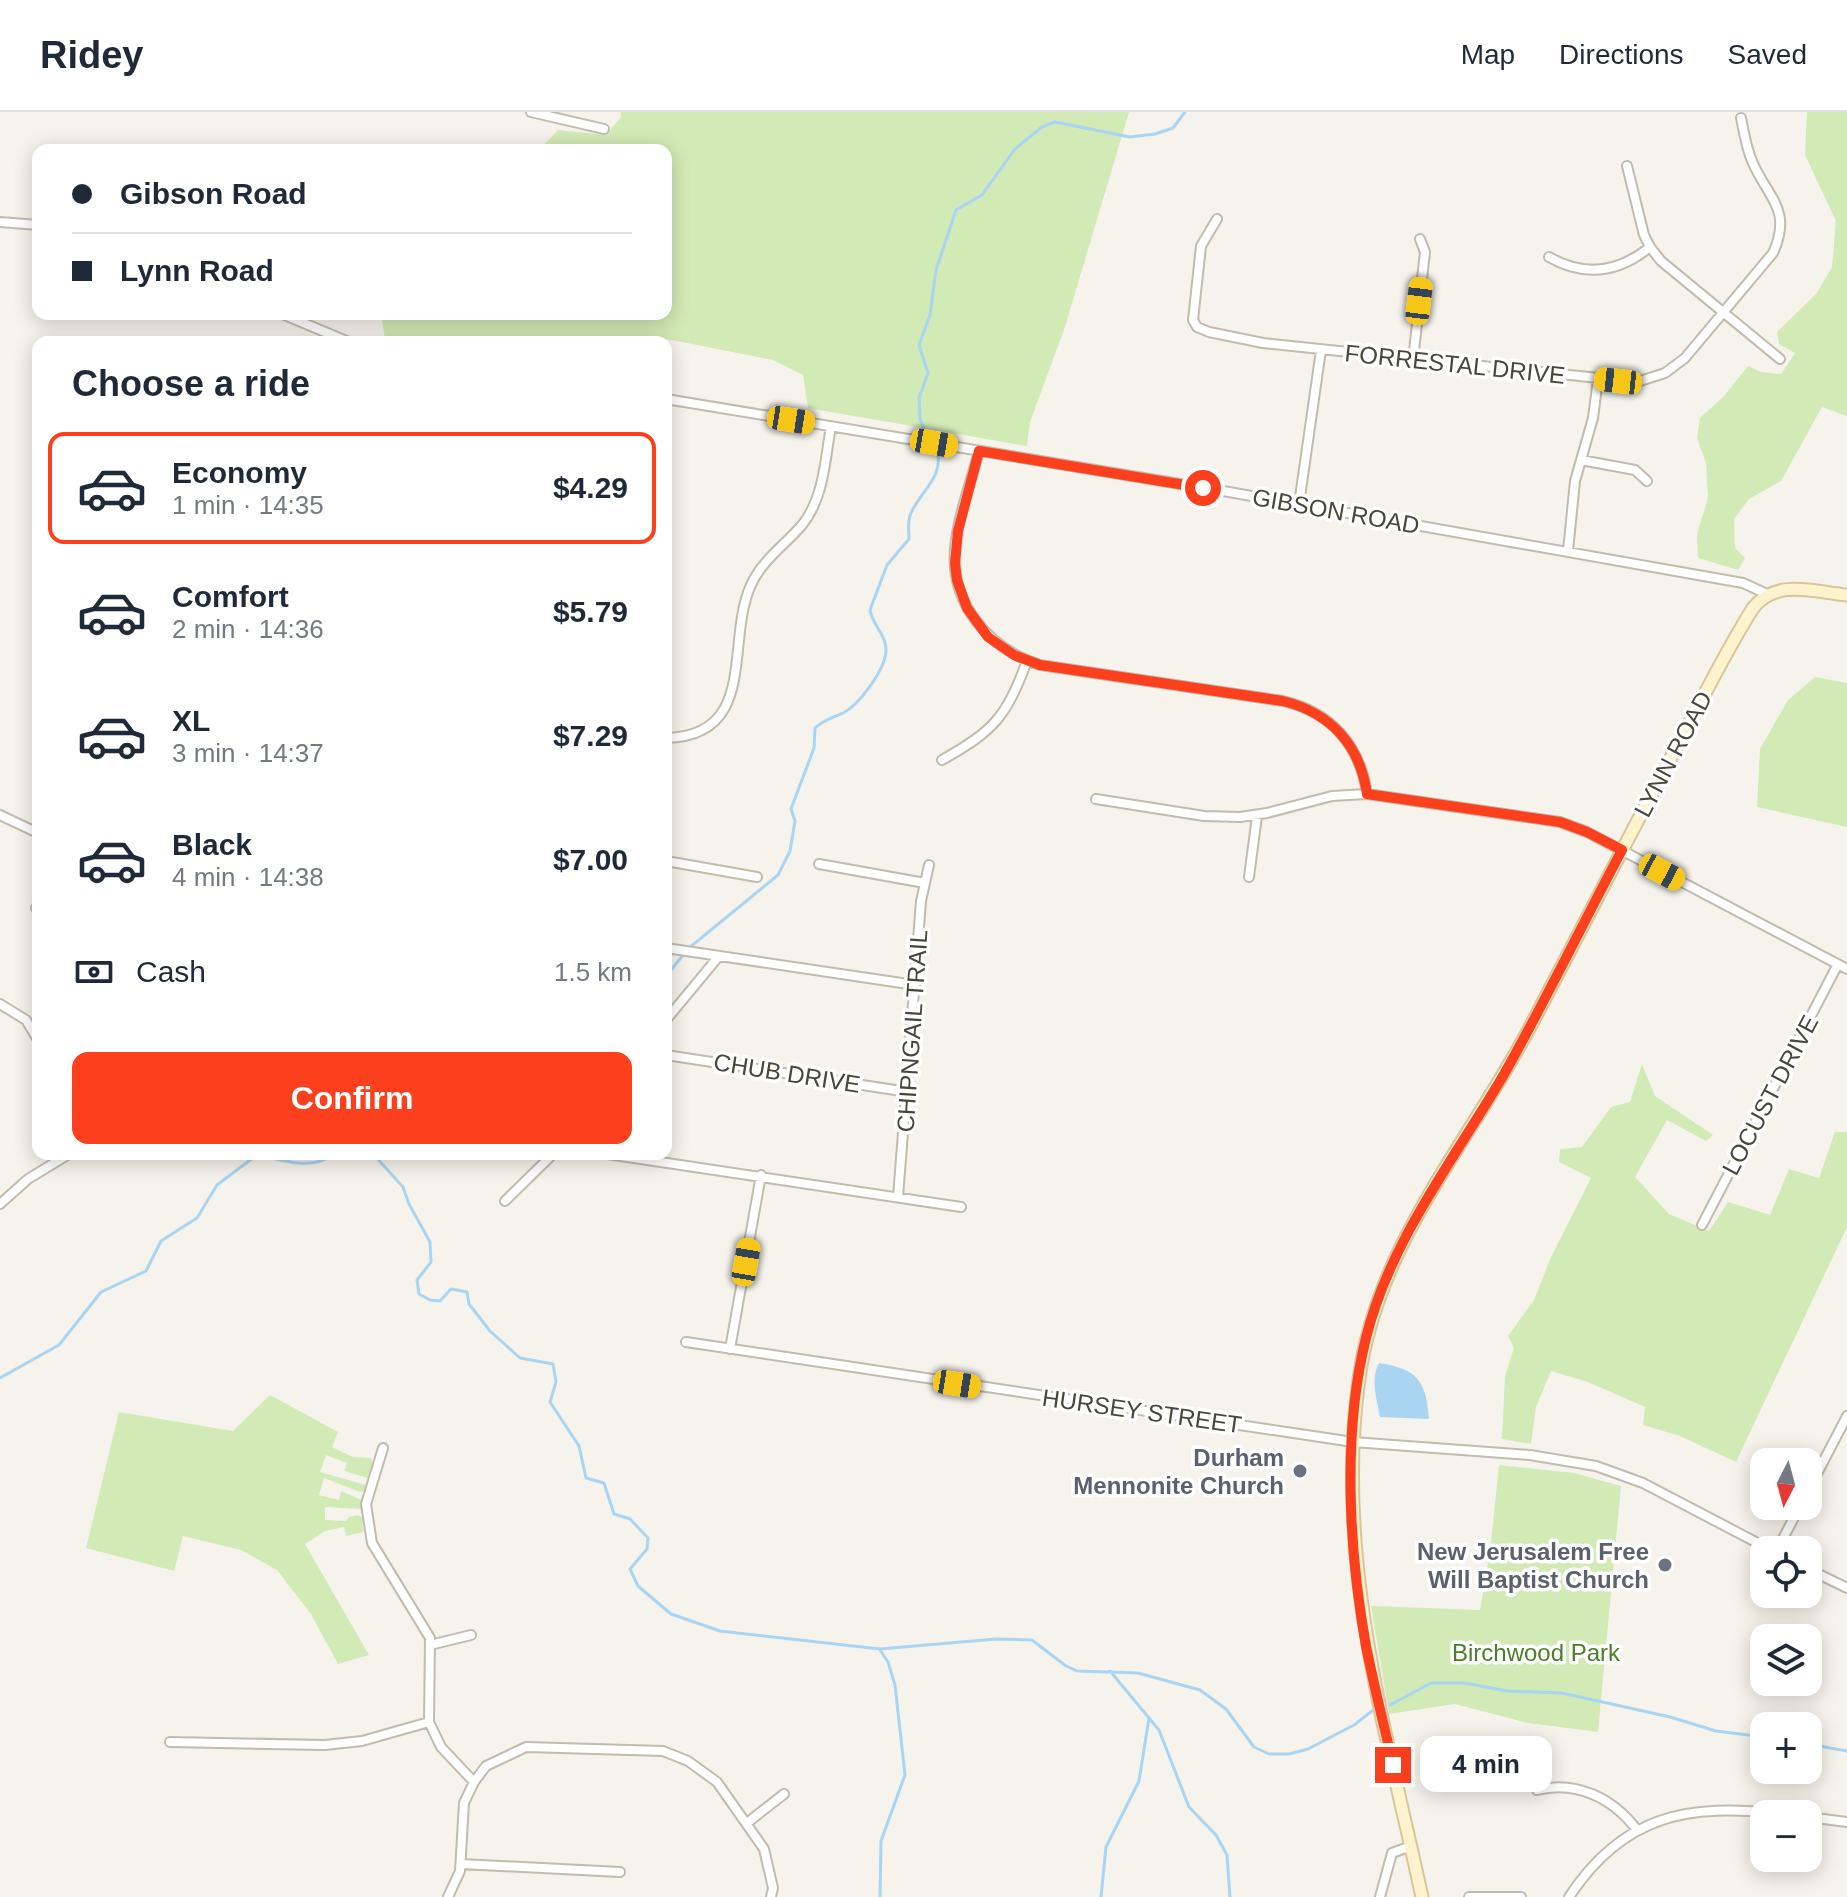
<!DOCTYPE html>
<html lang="en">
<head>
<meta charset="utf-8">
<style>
	:root { --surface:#fff; --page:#f2f2f3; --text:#1f2937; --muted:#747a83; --line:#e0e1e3; --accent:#fc3f1d }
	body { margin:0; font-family:Arial,sans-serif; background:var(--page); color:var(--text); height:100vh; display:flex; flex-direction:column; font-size:30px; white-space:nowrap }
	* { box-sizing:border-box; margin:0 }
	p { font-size:26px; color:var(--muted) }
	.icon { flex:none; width:44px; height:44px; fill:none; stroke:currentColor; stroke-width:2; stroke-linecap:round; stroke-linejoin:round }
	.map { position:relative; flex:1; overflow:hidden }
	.drawer { position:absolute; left:32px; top:224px; width:640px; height:824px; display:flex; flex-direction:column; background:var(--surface); border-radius:16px; box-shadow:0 4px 20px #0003 }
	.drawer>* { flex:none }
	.hud { position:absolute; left:32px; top:32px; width:640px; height:176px; border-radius:16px; box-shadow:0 4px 20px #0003; display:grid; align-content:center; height:176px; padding:0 40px; background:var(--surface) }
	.needle { width:52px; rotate:186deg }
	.tools { position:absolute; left:1750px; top:1336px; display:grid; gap:16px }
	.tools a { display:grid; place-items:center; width:72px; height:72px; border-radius:16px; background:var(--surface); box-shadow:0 4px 20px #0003; font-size:40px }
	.end { position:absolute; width:36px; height:36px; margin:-18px; border:10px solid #fc3f1d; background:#fff; box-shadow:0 0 0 4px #fff }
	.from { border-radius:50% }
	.bubble { position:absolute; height:56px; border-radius:16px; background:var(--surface); box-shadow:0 4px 20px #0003; font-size:26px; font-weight:800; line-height:56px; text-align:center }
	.car { position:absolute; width:24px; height:48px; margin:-24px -12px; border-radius:10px; box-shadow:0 0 6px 2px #0007; background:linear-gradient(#f5c518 24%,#345 0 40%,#f5c518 0 76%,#345 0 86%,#f5c518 0) }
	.hud b { display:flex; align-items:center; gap:28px; height:76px; font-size:30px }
	.hud b+b { border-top:2px solid var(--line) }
	.hud i { width:20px; height:20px; background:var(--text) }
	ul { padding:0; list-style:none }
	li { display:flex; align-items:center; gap:24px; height:112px; margin:0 16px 12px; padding:0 24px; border:4px solid transparent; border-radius:16px }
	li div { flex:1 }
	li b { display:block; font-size:30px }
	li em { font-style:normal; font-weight:800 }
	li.on { border-color:var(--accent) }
	li>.icon { width:72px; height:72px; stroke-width:1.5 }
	h2 { padding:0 40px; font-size:36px; line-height:96px }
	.pay { display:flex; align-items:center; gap:20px; height:88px; padding:0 40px; font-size:30px }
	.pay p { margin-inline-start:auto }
	.action { display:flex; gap:16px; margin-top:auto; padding:16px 40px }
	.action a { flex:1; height:92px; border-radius:16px; background:var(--accent); color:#fff; font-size:32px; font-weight:800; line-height:92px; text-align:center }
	header { display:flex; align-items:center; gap:48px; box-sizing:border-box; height:112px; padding:0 40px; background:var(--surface); border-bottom:2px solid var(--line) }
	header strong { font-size:38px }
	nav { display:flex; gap:44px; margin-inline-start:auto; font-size:28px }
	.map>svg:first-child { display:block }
</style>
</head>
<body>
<header>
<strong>Ridey</strong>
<nav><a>Map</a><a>Directions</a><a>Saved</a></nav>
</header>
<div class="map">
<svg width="1847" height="1785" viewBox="0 0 1847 1785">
	<rect width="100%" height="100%" fill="#f6f3ec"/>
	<path fill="#d2eab5" d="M 621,0 L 1129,0 L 1065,215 L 1030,310 L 1027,334 L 808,296 L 803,263 L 773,248 L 667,227 L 662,230 L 393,230 L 385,227 L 381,202 L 666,202 L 666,38 L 539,38 L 558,18 L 606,23 L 621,5 Z
		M 1807,0 L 1847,0 L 1847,304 L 1822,295 L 1781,369 L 1749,387 L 1734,407 L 1735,436 L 1745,446 L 1738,458 L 1698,446 L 1697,422 L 1708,386 L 1706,351 L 1697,326 L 1700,306 L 1724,284 L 1748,254 L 1761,260 L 1781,262 L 1795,241 L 1779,232 L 1777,220 L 1816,182 L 1832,155 L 1836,109 L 1805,43 Z
		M 1815,565 L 1847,571 L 1847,715 L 1757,695 L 1760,637 L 1788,588 Z
		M 1642,952 L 1655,984 L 1713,1023 L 1706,1029 L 1667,1008 L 1635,1065 L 1669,1102 L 1709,1119 L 1728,1090 L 1770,1103 L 1789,1057 L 1819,1066 L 1835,1020 L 1847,1020 L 1847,1115 L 1736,1350 L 1680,1324 L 1643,1313 L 1645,1295 L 1588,1270 L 1551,1259 L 1536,1295 L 1531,1332 L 1502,1327 L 1505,1264 L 1514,1236 L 1508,1224 L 1534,1188 L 1551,1145 L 1591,1066 L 1559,1050 L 1560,1037 L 1582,1035 L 1611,995 L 1630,990 Z
		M 270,1283 L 338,1320 L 332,1335 L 353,1345 L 371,1346 L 373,1352 L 368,1366 L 344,1359 L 347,1351 L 326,1343 L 320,1360 L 366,1373 L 364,1379 L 360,1380 L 324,1366 L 319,1383 L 339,1388 L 341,1379 L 362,1388 L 361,1397 L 325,1395 L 325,1408 L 346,1409 L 349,1405 L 357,1403 L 362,1405 L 363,1420 L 346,1424 L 344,1415 L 325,1419 L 305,1432 L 369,1543 L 338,1552 L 311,1502 L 277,1458 L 241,1438 L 183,1424 L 174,1459 L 86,1436 L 119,1300 L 233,1319 Z
		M 1499,1353 L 1574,1361 L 1621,1374 L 1598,1620 L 1528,1611 L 1455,1592 L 1389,1602 L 1371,1494 L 1480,1498 L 1490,1439 Z"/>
	<path fill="#a9d4f2" d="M 1379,1251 C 1418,1257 1426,1269 1429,1307 L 1380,1305 C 1377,1288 1370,1267 1379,1251 Z"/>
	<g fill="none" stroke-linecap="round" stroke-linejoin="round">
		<path stroke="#a9d4f2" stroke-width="3" d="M 933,329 L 924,317 L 920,307 L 919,286 L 928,261 L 919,233 L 930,203 L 936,158 L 956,98 L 982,83 L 1015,37 L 1042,15 L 1055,10 L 1130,25 L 1155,22 L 1173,16 L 1185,0
			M 689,836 L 778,763 L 790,739 L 795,709 L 791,697 L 814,636 L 815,616 C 825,607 832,606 843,601 C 859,593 885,558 886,539 C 887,524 872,512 870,498 L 887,453 L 909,427 C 909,419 907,409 911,401 C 922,377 946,364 936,335
			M 666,864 L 684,842
			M 332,1045 L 375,1044 L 403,1075 L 409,1092 L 430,1130 L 431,1150 L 417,1168 L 419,1182 L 430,1188 L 440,1189 L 451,1177 L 467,1180 L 469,1192 L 490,1219 L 520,1246 L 553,1252 L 556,1270 L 550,1290 L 579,1334 L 586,1366 L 604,1371 L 614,1402 L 630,1407 L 648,1426 L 647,1437 L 630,1457 L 638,1474 L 671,1502 L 720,1519 L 880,1537 L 996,1527 L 1032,1528 L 1066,1554 L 1077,1559 L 1138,1561 L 1200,1578 L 1226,1597 L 1254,1635 L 1269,1642 L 1289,1642 L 1308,1637 L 1354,1613 L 1372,1599
			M 0,1266 L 59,1233 L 101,1180 L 146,1159 L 161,1129 L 197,1106 L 217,1073 L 258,1042 C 283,1049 312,1059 334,1042
			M 1110,1559 L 1159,1618 L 1189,1695 L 1216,1723 L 1227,1743 L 1230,1785
			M 1390,1593 L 1431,1571 L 1465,1571 L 1507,1579 L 1562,1581 L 1670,1605 L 1716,1619 L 1764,1625
			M 1808,1632 L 1847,1639
			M 880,1785 L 881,1729 L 905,1663 L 895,1573 L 888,1550 L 880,1538
			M 1101,1785 L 1106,1735 L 1139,1669 L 1149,1606"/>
		<defs>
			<path id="street" d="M 531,0 L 604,17
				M 1627,54 L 1644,123 L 1650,135 L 1661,149 L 1780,247
				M 1217,107 L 1201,134 L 1193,208 L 1197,215 L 1209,220 L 1263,231 L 1637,270 L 1665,261 L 1685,246 L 1773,141 C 1793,97 1767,85 1752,49 C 1746,35 1744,20 1741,6
				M 0,110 L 38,113
				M 1549,145 C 1584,165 1618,161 1650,135
				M 282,202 L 349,230
				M 1413,248 L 1425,140 L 1420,127
				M 666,287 L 1229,380 L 1743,471 L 1767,482
				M 979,339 C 971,370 958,404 955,436 C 950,492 989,537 1040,553 L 1283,589 C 1331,600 1360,633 1367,682
				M 1581,348 L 1635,358 L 1647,369
				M 1299,392 L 1321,238
				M 1568,439 L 1575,369 L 1593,306 L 1598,267
				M 666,626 C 759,624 725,529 751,473 C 762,448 785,433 802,413 C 824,386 825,348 831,314
				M 942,648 C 995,618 1006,605 1027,549
				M 1096,687 L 1204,704 L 1240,705 L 1267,701 L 1332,684 L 1367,682 L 1560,710 L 1587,720 L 1847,857
				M 0,703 L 38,721
				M 666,749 L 757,765
				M 819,752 L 925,771
				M 1249,765 L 1257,704
				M 36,796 L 38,794
				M 666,836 L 915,873
				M 0,892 L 26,908 L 38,928
				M 666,908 L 719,844
				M 666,943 L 908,980
				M 607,1042 L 961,1095
				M 898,1085 L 921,789 L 929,753
				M 505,1089 L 553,1042
				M 0,1092 L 28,1067 L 69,1042
				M 1702,1113 L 1838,852
				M 686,1230 L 1353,1330 L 1530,1343 L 1596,1354 L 1643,1371 L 1771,1438
				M 730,1237 L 761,1063
				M 383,1336 L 366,1392 L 372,1431 L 430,1526 L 429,1610 L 441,1635 L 474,1670
				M 1808,1379 L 1847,1304
				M 1777,1438 L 1800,1394
				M 1808,1457 L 1847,1476
				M 430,1533 L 471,1523
				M 170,1630 L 325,1633 L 362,1629 L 429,1610
				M 1537,1678 C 1576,1668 1613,1686 1637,1718
				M 1808,1705 L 1847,1710
				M 747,1711 L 784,1682
				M 461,1752 L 620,1760
				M 448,1785 L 460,1759 L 464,1691 L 474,1670 L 486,1654 L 526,1635 L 663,1639 L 688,1649 L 717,1670 L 764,1737 L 773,1776 L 771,1785
				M 1380,1785 L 1392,1741 L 1411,1734
				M 1469,1785 L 1521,1785
				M 1569,1785 C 1623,1703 1688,1691 1780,1702"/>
			<path id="secondary" d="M 1422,1785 C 1385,1614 1334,1443 1359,1267 C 1377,1133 1468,1032 1529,917 C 1580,820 1630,722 1682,625 C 1705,582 1727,537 1753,496 C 1777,466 1814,480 1847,483"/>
		</defs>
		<use href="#street" stroke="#c2bbae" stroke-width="12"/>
		<use href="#secondary" stroke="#d6c79b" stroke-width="15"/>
		<use href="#street" stroke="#fff" stroke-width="8"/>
		<use href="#secondary" stroke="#fff3cd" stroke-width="11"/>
	</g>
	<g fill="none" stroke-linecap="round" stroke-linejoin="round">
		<path stroke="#fc3f1d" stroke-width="10" d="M 1203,376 L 979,339 L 958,419 L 955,451 L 957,468 L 967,496 L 988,525 L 1014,543 L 1040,553 L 1283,589 C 1331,601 1360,633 1367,682 L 1560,710 L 1587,720 L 1622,738 C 1582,813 1545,890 1503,964 C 1453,1049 1390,1129 1366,1226 C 1342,1322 1349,1439 1366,1534 C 1374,1574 1384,1613 1393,1653"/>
	</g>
	<g fill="#6b7280" stroke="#fff" stroke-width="3">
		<circle cx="1300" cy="1359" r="8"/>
		<circle cx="1665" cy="1453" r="8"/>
	</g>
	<g text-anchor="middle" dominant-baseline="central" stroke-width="7" stroke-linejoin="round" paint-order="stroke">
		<g font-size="24" fill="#4b4439" stroke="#fff">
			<text transform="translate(1455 252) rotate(6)">FORRESTAL DRIVE</text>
			<text transform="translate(1336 399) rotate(10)">GIBSON ROAD</text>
			<text transform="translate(1673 642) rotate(-62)">LYNN ROAD</text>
			<text transform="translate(912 919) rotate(-86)">CHIPNGAIL TRAIL</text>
			<text transform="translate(787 961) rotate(9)">CHUB DRIVE</text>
			<text transform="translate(1770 983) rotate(-62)">LOCUST DRIVE</text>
			<text transform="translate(1142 1299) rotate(8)">HURSEY STREET</text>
		</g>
		<g font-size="24" font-weight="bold" fill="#5b616d" stroke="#fff" text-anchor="end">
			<text x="1284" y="1345">Durham<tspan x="1284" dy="28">Mennonite Church</tspan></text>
			<text x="1649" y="1439">New Jerusalem Free<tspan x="1649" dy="28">Will Baptist Church</tspan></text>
		</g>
		<g font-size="24" fill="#4a7f2a" stroke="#fff">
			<text x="1536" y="1540">Birchwood Park</text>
		</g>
	</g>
</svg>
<div class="tools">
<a><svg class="needle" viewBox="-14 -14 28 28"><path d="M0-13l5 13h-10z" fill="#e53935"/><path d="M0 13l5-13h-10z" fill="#747a83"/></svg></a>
<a><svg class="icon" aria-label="locate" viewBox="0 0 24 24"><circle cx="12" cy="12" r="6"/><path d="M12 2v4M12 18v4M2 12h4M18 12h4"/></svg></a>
<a><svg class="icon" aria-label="layers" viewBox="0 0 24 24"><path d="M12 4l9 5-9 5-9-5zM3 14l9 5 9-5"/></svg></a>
<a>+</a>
<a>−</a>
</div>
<i class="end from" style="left:1203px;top:376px"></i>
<i class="end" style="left:1393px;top:1653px"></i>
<div class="bubble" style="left:1420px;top:1624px;width:132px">4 min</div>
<i class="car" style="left:1419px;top:189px;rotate:7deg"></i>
<i class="car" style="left:1618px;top:269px;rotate:276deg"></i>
<i class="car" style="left:791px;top:308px;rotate:99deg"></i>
<i class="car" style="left:934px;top:331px;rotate:100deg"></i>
<i class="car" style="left:1662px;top:760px;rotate:118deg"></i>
<i class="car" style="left:746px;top:1150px;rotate:10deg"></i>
<i class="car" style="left:957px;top:1272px;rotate:99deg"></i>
<div class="hud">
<b><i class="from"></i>Gibson Road</b>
<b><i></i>Lynn Road</b>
</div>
<section class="drawer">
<h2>Choose a ride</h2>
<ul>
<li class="on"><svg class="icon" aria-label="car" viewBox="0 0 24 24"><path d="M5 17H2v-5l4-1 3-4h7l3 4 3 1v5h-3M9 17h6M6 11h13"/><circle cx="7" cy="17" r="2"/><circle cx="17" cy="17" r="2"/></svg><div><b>Economy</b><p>1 min · 14:35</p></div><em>$4.29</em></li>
<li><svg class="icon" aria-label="car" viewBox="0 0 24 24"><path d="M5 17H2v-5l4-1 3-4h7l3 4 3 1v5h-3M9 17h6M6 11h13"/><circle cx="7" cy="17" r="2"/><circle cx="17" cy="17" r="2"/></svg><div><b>Comfort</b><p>2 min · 14:36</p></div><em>$5.79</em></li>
<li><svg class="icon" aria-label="car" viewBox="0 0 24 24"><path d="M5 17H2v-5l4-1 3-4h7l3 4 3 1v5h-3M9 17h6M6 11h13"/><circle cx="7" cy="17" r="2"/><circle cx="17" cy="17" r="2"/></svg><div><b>XL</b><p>3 min · 14:37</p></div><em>$7.29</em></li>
<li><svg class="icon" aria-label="car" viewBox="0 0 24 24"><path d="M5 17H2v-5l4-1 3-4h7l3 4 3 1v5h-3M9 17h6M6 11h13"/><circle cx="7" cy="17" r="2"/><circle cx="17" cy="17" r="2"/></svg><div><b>Black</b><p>4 min · 14:38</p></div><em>$7.00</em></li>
</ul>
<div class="pay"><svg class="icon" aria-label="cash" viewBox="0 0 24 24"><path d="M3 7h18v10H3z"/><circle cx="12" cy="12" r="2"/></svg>Cash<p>1.5 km</p></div>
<div class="action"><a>Confirm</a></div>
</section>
</div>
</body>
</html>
